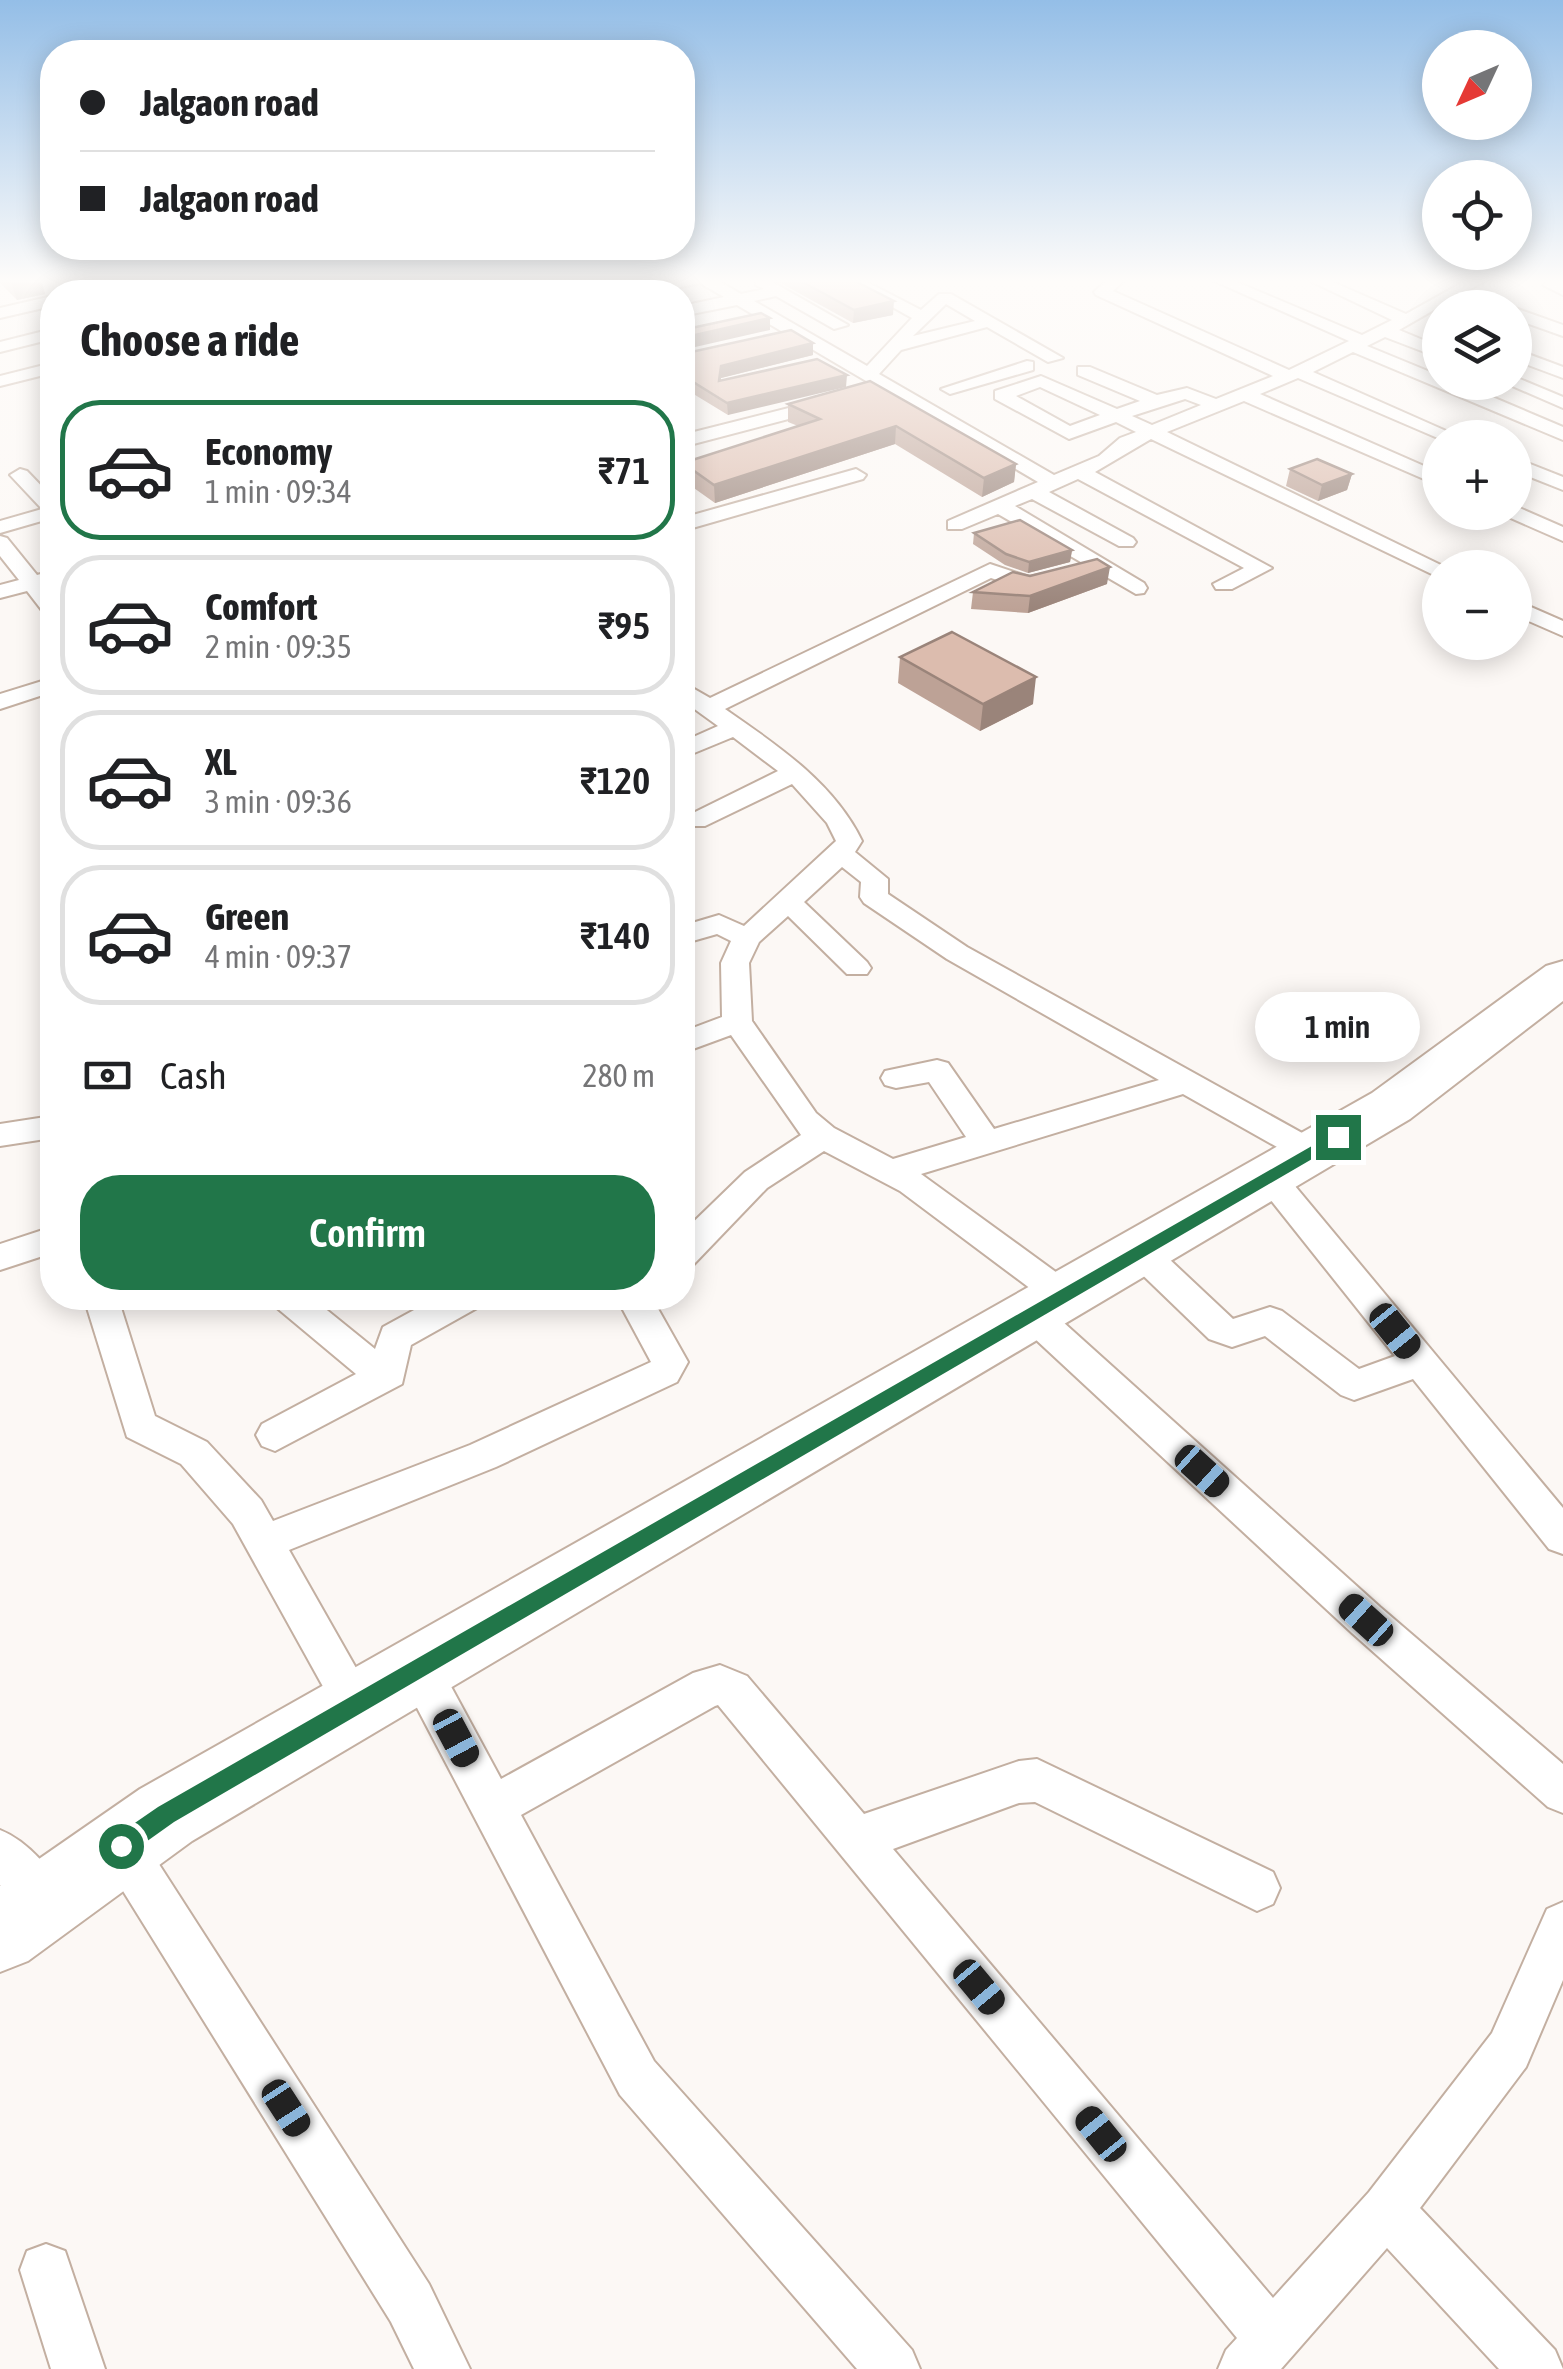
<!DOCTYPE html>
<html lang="en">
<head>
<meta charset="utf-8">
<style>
	:root { --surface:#fff; --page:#f2f2f2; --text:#202124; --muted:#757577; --line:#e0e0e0; --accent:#217649 }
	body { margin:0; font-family:"Asap Condensed",sans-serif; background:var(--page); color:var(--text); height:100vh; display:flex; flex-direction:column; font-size:38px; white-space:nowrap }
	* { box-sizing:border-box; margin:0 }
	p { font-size:32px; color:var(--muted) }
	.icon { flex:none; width:55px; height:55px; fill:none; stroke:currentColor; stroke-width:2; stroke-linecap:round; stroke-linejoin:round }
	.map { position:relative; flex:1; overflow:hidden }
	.side { position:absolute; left:40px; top:280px; width:655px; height:1030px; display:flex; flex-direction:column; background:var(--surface); border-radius:40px; box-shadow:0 5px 25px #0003 }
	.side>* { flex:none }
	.banner { position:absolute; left:40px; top:40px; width:655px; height:220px; border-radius:40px; box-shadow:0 5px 25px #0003; display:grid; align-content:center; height:220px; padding:0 40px; background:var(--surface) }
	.needle { width:65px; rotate:226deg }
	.buttons { position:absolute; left:1422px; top:30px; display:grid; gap:20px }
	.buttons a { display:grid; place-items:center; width:110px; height:110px; border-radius:50%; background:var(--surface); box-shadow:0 5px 25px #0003; font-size:50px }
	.end { position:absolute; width:45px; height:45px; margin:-22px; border:12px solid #217649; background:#fff; box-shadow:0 0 0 5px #fff }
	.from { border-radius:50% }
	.bubble { position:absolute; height:70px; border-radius:35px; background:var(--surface); box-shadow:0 5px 25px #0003; font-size:32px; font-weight:600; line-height:70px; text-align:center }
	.car { position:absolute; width:30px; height:60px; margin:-30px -15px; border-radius:12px; box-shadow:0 0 8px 2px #0007; background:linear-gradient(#222 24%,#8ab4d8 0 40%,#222 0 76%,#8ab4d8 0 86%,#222 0) }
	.banner b { display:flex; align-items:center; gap:35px; height:95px; font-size:38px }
	.banner b+b { border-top:2px solid var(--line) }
	.banner i { width:25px; height:25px; background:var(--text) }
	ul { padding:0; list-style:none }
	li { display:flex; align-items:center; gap:30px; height:140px; margin:0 20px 15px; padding:0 20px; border:5px solid var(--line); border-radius:40px }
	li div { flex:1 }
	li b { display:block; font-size:38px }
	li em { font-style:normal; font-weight:600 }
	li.selected { border-color:var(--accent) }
	li>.icon { width:90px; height:90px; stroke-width:1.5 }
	h2 { padding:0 40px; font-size:45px; line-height:120px }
	.pay { display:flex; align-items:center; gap:25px; height:110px; padding:0 40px; font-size:38px }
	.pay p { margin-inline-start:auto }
	.action { display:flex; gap:20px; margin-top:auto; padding:20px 40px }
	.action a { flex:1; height:115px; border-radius:40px; background:var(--accent); color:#fff; font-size:40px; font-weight:600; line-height:115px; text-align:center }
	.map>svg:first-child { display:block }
</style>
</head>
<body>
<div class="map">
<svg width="1563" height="2369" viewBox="0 0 1563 2369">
	<rect width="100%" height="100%" fill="#fcf8f5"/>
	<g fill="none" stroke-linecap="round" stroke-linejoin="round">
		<defs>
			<path id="street" d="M 128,280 L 156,280 L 111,292 L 83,292 Z
				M 202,280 L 224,280 L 194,292 L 175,291 Z
				M 380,280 L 402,280 L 374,292 L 352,292 Z
				M 429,280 L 449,280 L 473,292 L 453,292 Z
				M 583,280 L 612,280 L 588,288 L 580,283 Z
				M 673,280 L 717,280 L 741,294 L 764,289 L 756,285 L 756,280 L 769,280 L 848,325 L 834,329 L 776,296 L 754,301 L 867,366 L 912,318 L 844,280 L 863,280 L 921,310 L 939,294 L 951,294 L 1063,358 L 1048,362 L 987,327 L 901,350 L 879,374 L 1054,475 L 1099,456 L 1120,438 L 1136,432 L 1116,422 L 1069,439 L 995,399 L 995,391 L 1041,376 L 1117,409 L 1140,401 L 1078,375 L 1078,367 L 1090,367 L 1157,395 L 1187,388 L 1216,399 L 1273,376 L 1096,295 L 1094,292 L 1107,280 L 1124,280 L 1113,291 L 1289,370 L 1349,341 L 1212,280 L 1232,280 L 1362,335 L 1392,320 L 1308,280 L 1328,280 L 1406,314 L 1467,280 L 1486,280 L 1399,330 L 1440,347 L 1440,358 L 1385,337 L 1367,346 L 1440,376 L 1440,382 L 1457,382 L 1563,427 L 1563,440 L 1353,352 L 1313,372 L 1462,438 L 1440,439 L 1298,378 L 1260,394 L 1440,473 L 1440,486 L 1244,401 L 1167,432 L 1447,568 L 1440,568 L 1440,578 L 1151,439 L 1095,472 L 1272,568 L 1232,589 L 1216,589 L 1213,584 L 1244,568 L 1078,479 L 1049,492 L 1133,538 L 1136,542 L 1133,546 L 1119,546 L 1032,499 L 1015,506 L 1144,583 L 1147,588 L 1144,593 L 1136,594 L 998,514 L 962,529 L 948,529 L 948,521 L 1038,482 L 737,305 L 682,316 L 682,306 L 724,297 L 700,283 L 657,292 L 628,292 ZM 946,304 L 975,321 L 913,336 ZM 1040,387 L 1100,415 L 1070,426 L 1016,396 ZM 1185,399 L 1201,405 L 1152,425 L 1132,416 Z
				M 1563,280 L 1563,295 L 1543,285 L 1550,280 Z
				M 52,296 L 52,306 L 0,318 L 0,308 Z
				M 1515,308 L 1563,325 L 1563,336 L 1515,319 Z
				M 52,329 L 52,339 L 0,352 L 0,342 Z
				M 1515,349 L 1563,367 L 1563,378 L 1515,360 Z
				M 1027,361 L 1033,362 L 1033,370 L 950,394 L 941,389 Z
				M 52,363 L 52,373 L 0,386 L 0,376 Z
				M 1515,377 L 1563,397 L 1563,408 L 1503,382 L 1515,382 Z
				M 828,398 L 837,403 L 834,407 L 682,447 L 682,435 Z
				M 1515,458 L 1563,477 L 1563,490 L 1515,471 Z
				M 20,469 L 27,471 L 52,497 L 52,518 L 0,533 L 0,521 L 42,509 L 10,475 Z
				M 856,469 L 866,475 L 863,479 L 682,531 L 682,518 Z
				M 1515,506 L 1563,527 L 1563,541 L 1506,516 L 1503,512 L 1515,512 Z
				M 0,536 L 7,538 L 37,575 L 52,571 L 52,584 L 45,586 L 52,594 L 52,614 L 44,613 L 27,591 L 0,598 L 0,585 L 19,580 L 0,556 Z
				M 990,564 L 1029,577 L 1048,573 L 1059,579 L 1056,584 L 1027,590 L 991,578 L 725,709 C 777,745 834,783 862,841 L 855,852 L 888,879 L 888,894 L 967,947 L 1322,1144 L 1327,1152 L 1322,1160 L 1311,1163 L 1300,1160 L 1183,1094 L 921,1174 L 1075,1286 L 1080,1295 L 1075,1304 L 1063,1308 L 1051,1304 L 900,1191 L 824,1151 L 767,1188 L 694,1264 L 682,1268 L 682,1233 L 745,1172 L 801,1135 L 731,1035 L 682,1053 L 682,1032 L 722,1017 L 721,963 L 731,941 L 717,934 L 682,944 L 682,926 L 719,915 L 744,926 L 836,841 L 827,823 L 792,784 L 705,826 L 687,826 L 683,821 L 687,816 L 778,771 L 733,737 L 682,758 L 682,742 L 718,726 L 682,700 L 682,682 L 710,698 ZM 842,867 L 861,882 L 860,897 L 864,903 L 947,959 L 1159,1080 L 994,1129 L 948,1063 L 937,1060 L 885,1071 L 881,1078 L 885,1085 L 896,1088 L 929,1082 L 966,1137 L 893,1159 L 834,1128 L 816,1113 L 752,1021 L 749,963 L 759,942 L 788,916 L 847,974 L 867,974 L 871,968 L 867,962 L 804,902 Z
				M 1515,600 L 1563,621 L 1563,636 L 1515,615 Z
				M 52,678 L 52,692 L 0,709 L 0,694 Z
				M 52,1116 L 52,1138 L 0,1146 L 0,1124 Z
				M 1269,1164 L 1280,1168 L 1563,1508 L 1563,1554 L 1549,1549 L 1413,1379 L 1354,1400 L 1341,1395 L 1265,1336 L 1232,1347 L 1209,1339 L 1127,1260 L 1122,1251 L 1127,1242 L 1139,1238 L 1151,1242 L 1233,1319 L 1270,1307 L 1282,1311 L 1359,1369 L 1395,1356 L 1258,1184 L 1253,1176 L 1258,1168 Z
				M 52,1227 L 52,1253 L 0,1270 L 0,1244 Z
				M 84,1298 L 118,1298 L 155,1416 L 207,1442 L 261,1500 L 273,1521 L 470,1445 L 651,1362 L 622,1308 L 625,1298 L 659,1298 L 657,1307 L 688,1362 L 677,1382 L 496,1467 L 289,1550 L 377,1705 L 371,1719 L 356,1725 L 341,1719 L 233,1524 L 181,1464 L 127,1437 Z
				M 272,1298 L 312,1298 L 375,1349 L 383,1327 L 436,1298 L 482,1298 L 477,1308 L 411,1345 L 402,1384 L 275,1451 L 262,1446 L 256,1435 L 262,1424 L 356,1374 L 277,1308 Z
				M 1031,1300 L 1043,1304 L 1380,1607 L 1563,1764 L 1563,1813 L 1548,1807 L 1352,1633 L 1019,1324 L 1014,1314 L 1019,1304 Z
				M 419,1650 L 434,1655 L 501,1779 L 693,1673 L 720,1665 L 747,1676 L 864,1814 L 1019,1761 L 1037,1759 L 1273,1872 L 1280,1888 L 1273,1904 L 1257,1911 L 1035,1802 L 1019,1803 L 893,1849 L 1273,2298 L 1369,2192 L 1492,2033 L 1547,1909 L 1563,1902 L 1563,1980 L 1526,2067 L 1420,2208 L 1555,2350 L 1563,2369 L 1499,2369 L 1387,2248 L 1281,2369 L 1218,2369 L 1226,2350 L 1237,2338 L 718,1705 L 715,1706 L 521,1815 L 654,2061 L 912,2350 L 920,2369 L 857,2369 L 620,2095 L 404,1683 L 398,1669 L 404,1655 Z
				M 121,1824 L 137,1830 L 429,2284 L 470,2369 L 414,2369 L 391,2322 L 105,1862 L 99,1846 L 105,1830 Z
				M 0,1830 C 28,1841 56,1873 68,1901 L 61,1917 L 45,1924 L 29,1917 L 0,1885 Z
				M 46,2244 L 65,2251 L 105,2369 L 51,2369 L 20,2270 L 27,2251 Z"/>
			<path id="highway" d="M 1563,961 L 1563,1001 L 1410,1119 L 192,1841 L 28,1961 L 0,1972 L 0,1886 L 140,1789 L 1372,1093 L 1546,966 Z"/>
		</defs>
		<use href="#street" stroke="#c3afa1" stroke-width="4"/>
		<use href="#highway" stroke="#c3afa1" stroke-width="4"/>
		<use href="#street" fill="#fff" fill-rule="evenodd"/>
		<use href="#highway" fill="#fff" fill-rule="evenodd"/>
	</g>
	<path fill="#bda296" d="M 0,280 L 41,280 L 45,294 L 17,300 L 0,283 Z
		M 775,280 L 853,280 L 893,315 L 853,323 Z
		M 813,343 L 813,355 L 721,378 L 721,380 L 817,359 L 728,415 L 682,387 L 682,354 Z
		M 870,381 L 1016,464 L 1014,482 L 982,497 L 895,444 L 715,503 L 684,481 L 683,463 L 798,426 L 788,422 L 788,404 Z
		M 1290,469 L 1352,474 L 1347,490 L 1318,501 L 1286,486 Z
		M 974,533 L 1072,550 L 1070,562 L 1028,573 L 1005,565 L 973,544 Z
		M 1030,576 L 1107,584 L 1028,613 L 971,609 L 973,592 Z
		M 900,657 L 1033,704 L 980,731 L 898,683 Z"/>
	<path fill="#9a847a" d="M 10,280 L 41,280 L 45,294 L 17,300 Z
		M 894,301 L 893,315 L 853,323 L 854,310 Z
		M 770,318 L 770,330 L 682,350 L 682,338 Z
		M 813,343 L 813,355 L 721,378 L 720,393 L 721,366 Z
		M 847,375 L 846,387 L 728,415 L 727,403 Z
		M 896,426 L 895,444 L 715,503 L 714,485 Z
		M 1016,464 L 1014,482 L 982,497 L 984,478 Z
		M 1352,474 L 1347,490 L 1318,501 L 1322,485 Z
		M 1072,550 L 1070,562 L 1028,573 L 1029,562 Z
		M 1110,567 L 1107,584 L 1028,613 L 1030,596 Z
		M 1036,677 L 1033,704 L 980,731 L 983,704 Z"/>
	<path fill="#dcbcae" stroke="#9a847a" stroke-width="2.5" d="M 522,280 L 576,280 L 596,292 L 471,292 L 465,289 L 508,284 Z
		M 799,280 L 853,280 L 894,301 L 854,310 Z
		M 761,313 L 770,318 L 682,338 L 682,330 Z
		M 791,330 L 813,343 L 721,366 L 719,381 L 817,359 L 847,375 L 727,403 L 682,375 L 682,354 Z
		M 870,381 L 1016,464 L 984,478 L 896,426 L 714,485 L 683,463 L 820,419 L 788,404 Z
		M 1317,459 L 1352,474 L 1322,485 L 1290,469 Z
		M 1020,520 L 1072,550 L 1029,562 L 1006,554 L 974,533 Z
		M 1097,559 L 1110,567 L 1030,596 L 973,592 L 1013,572 L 1030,576 Z
		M 952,632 L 1036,677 L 983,704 L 900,657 Z"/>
	<linearGradient id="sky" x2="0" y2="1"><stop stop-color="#94bee7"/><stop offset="0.46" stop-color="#fefcfa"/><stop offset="1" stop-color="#fefcfa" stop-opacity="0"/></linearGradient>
	<rect width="1563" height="611" fill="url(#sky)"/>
	<path fill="#217649" d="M 1338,1131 L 1346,1137 L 1343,1141 L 174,1822 L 129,1854 L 121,1857 L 113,1854 L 110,1846 L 113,1838 L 158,1807 Z"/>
</svg>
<div class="buttons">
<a><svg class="needle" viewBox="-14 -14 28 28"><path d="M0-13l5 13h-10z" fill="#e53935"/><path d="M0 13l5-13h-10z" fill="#757577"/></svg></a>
<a><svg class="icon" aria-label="locate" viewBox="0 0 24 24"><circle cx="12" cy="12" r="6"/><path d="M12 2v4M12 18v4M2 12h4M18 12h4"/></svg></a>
<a><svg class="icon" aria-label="layers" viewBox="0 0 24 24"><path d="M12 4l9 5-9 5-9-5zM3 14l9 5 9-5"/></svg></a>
<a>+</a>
<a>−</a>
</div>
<i class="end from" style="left:121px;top:1846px"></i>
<i class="end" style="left:1338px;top:1137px"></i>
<div class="bubble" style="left:1255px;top:992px;width:165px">1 min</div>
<i class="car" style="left:1395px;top:1331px;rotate:141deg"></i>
<i class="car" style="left:1202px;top:1471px;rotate:132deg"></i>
<i class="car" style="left:1366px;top:1620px;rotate:312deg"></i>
<i class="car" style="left:456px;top:1738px;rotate:152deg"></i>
<i class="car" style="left:979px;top:1987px;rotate:140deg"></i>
<i class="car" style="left:286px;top:2108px;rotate:147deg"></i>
<i class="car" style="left:1101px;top:2134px;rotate:321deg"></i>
<div class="banner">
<b><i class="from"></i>Jalgaon road</b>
<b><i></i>Jalgaon road</b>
</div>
<section class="side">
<h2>Choose a ride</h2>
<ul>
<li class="selected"><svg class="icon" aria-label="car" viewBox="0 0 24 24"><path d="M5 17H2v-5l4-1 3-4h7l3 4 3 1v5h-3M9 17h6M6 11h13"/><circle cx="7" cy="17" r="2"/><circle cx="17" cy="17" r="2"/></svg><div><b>Economy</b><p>1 min · 09:34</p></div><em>₹71</em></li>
<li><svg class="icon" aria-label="car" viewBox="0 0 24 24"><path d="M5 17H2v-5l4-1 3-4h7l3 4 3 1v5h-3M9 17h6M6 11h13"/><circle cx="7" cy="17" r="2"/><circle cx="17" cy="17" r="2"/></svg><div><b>Comfort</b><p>2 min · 09:35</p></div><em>₹95</em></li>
<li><svg class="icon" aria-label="car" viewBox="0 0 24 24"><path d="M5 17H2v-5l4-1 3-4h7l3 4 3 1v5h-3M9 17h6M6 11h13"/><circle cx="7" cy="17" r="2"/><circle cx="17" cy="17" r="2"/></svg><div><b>XL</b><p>3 min · 09:36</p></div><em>₹120</em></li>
<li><svg class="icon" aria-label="car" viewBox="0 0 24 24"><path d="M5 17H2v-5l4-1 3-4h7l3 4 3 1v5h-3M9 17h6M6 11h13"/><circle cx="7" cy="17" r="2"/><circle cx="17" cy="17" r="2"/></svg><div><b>Green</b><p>4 min · 09:37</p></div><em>₹140</em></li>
</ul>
<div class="pay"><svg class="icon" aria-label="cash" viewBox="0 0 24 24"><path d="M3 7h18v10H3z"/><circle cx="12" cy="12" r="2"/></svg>Cash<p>280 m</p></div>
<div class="action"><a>Confirm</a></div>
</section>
</div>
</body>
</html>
